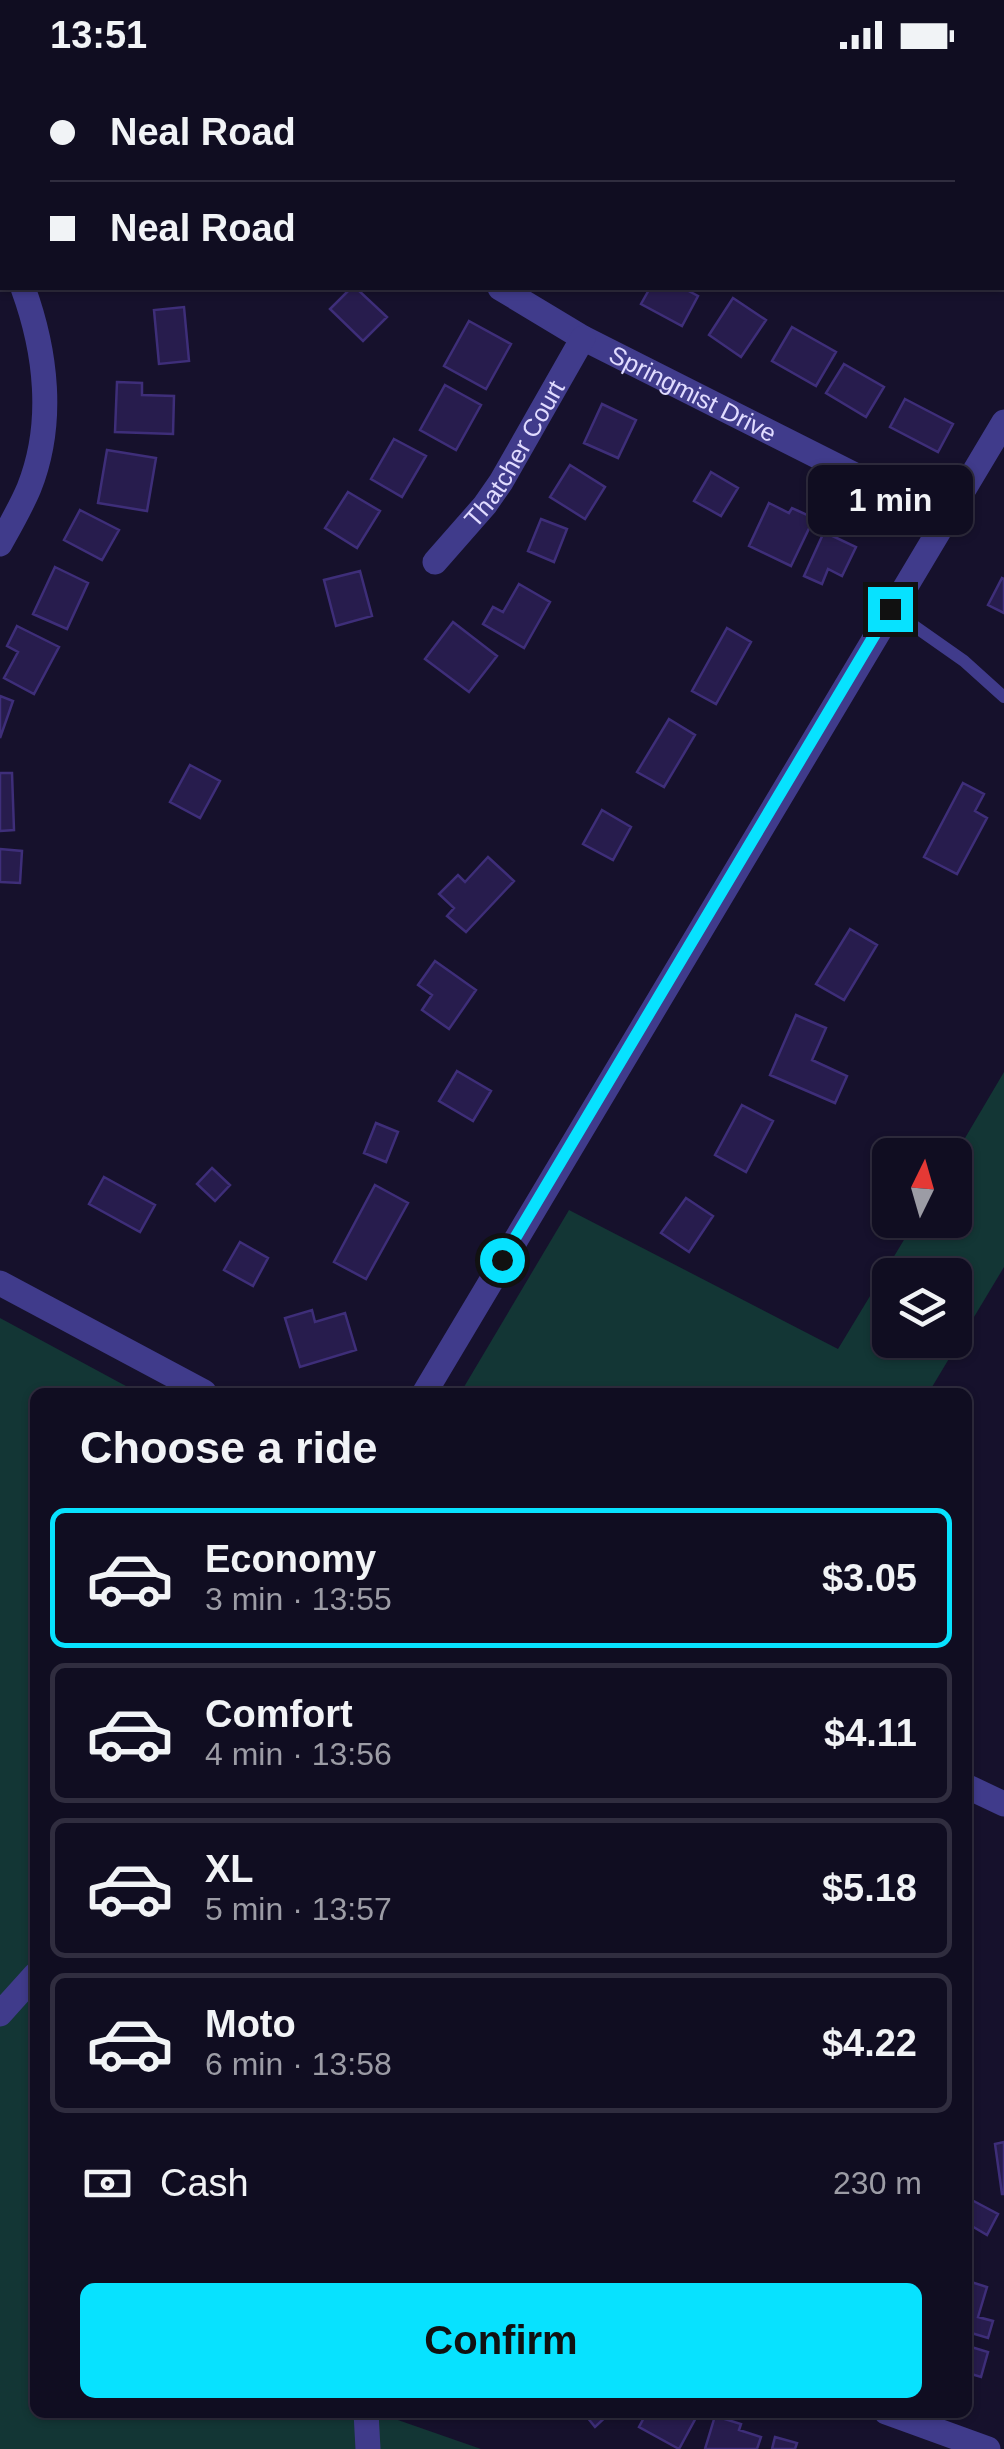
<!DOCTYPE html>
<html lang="en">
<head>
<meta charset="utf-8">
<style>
	:root { --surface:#100d21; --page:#19162a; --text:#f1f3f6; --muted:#9c9ca5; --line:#302d3f; --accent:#07e2ff }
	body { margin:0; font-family:Helvetica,sans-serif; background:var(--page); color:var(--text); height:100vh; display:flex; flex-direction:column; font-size:38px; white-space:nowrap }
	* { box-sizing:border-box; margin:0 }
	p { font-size:32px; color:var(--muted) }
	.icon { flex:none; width:55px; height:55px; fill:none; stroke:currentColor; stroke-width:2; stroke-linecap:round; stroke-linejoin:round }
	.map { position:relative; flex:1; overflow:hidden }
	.sheet { position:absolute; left:30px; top:1318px; width:942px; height:1030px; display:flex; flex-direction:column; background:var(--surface); border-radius:15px; box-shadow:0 2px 8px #0004,0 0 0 2px var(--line) }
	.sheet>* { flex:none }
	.banner { position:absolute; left:0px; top:0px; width:1005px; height:220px; box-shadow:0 2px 8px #0004,0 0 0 2px var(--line); display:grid; align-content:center; height:220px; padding:0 50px; background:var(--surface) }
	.needle { width:65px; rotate:5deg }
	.fabs { position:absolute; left:872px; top:1068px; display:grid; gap:20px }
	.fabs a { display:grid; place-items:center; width:100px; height:100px; border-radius:15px; background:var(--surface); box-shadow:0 2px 8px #0004,0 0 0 2px var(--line); font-size:50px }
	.end { position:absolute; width:45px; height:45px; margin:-22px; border:12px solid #07e2ff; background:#111; box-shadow:0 0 0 5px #111 }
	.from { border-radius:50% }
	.bubble { position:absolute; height:70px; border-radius:15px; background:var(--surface); box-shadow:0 2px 8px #0004,0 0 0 2px var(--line); font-size:32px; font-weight:700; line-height:70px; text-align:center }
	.banner b { display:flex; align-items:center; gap:35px; height:95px; font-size:38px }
	.banner b+b { border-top:2px solid var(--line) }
	.banner i { width:25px; height:25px; background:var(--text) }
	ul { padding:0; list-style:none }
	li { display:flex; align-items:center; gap:30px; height:140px; margin:0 20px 15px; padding:0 30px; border:5px solid var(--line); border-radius:15px }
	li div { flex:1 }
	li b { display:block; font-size:38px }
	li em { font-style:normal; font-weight:700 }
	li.active { border-color:var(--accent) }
	li>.icon { width:90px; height:90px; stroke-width:1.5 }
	h2 { padding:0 50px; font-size:45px; line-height:120px }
	.pay { display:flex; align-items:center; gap:25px; height:110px; padding:0 50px; font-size:38px }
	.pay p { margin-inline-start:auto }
	.cta { display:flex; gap:20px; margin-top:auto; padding:20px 50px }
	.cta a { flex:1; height:115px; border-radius:15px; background:var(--accent); color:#111; font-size:40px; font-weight:700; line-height:115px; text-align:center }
	.status { display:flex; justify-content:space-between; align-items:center; height:70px; padding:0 50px; background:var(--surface); direction:ltr }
	.status svg { height:28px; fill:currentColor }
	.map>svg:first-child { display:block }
</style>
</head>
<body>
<div class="status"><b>13:51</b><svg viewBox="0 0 49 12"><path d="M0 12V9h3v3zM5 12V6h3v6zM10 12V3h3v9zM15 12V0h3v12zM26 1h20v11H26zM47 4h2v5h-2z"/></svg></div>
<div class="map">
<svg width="1004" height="2379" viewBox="0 0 1004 2379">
	<rect width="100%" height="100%" fill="#16112c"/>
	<path fill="#133635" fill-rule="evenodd" d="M 1004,1002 L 1004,1197 L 929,1322 L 461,1322 L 569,1140 L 838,1279 L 916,1150 L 955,1150 L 955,1085 ZM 890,1205 L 955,1205 L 955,1270 L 890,1270 Z
		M 0,1248 L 137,1322 L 35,1322 L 35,2342 L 396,2343 L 395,2349 L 481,2379 L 0,2379 Z"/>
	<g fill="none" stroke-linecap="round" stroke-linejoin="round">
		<path stroke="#0c244f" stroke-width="6" d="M 333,0 L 336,0
			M 273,2 L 282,0"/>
	</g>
	<path fill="#271c4d" stroke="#3e2e79" stroke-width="2.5" d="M 351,218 L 356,218 L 387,247 L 363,271 L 330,239 Z
		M 650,218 L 683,218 L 698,226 L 682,256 L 641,234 Z
		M 733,228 L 766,250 L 741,287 L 709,265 Z
		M 184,237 L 189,291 L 159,294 L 154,240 Z
		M 469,251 L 511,274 L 486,319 L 444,296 Z
		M 792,257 L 836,282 L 816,316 L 772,291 Z
		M 844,294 L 884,317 L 866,347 L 826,323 Z
		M 117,312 L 142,313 L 142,325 L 174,326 L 173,364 L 115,362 Z
		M 445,315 L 481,335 L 456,380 L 420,360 Z
		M 905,329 L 953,354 L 938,382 L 890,357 Z
		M 602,334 L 636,350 L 618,388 L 584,373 Z
		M 394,369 L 426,386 L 402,427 L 371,409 Z
		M 107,380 L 156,388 L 147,441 L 98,433 Z
		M 570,395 L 605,417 L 585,449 L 550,427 Z
		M 711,402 L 738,418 L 721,446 L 694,431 Z
		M 348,422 L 380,441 L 357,478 L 325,458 Z
		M 769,433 L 789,443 L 792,438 L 814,448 L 791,496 L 749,476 Z
		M 80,440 L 119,460 L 102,490 L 64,470 Z
		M 541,449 L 567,459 L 554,492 L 528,481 Z
		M 824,462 L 856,477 L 842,506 L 828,499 L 822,514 L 804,506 Z
		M 55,497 L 88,513 L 67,559 L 33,544 Z
		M 360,501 L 372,546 L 336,556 L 324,510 Z
		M 1002,508 L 1004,509 L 1004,543 L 988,535 Z
		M 519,514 L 550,532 L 524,578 L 483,554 L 493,537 L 503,542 Z
		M 453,552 L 497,586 L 469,622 L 425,589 Z
		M 17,556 L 59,577 L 34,624 L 4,608 L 18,582 L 7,576 Z
		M 727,558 L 751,572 L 716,634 L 692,621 Z
		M 0,626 L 13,631 L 0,668 Z
		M 669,649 L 695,665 L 664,717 L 637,702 Z
		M 190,695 L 220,711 L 200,748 L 170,732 Z
		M 0,703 L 12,703 L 14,760 L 0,761 Z
		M 963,713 L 984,724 L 975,741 L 987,748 L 957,804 L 924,787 Z
		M 602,740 L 631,757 L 613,790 L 583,774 Z
		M 0,779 L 22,781 L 20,813 L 0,812 Z
		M 488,787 L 514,811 L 466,862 L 447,846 L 454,838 L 439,824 L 458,805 L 465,812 Z
		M 850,859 L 877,875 L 844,930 L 816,914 Z
		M 435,891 L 476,920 L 449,959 L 422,940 L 432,925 L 418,915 Z
		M 796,945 L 826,958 L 812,990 L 847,1006 L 835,1033 L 770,1005 Z
		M 457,1001 L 491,1021 L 473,1051 L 439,1031 Z
		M 742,1035 L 773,1051 L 746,1102 L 715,1085 Z
		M 376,1053 L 398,1062 L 386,1092 L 364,1083 Z
		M 212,1098 L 230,1115 L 215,1131 L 197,1114 Z
		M 104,1107 L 155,1135 L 140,1162 L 89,1134 Z
		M 375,1115 L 408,1133 L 366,1209 L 334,1192 Z
		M 686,1128 L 713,1146 L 689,1182 L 661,1163 Z
		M 240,1172 L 268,1188 L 253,1216 L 224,1200 Z
		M 312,1240 L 315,1252 L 345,1243 L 356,1280 L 300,1297 L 285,1248 Z
		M 1004,2072 L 1004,2124 L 1002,2124 L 995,2074 Z
		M 968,2128 L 998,2144 L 987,2165 L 970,2155 L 968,2159 Z
		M 968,2211 L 987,2217 L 978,2247 L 993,2251 L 988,2268 L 968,2262 Z
		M 968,2276 L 988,2282 L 981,2307 L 968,2303 Z
		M 583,2342 L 611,2342 L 595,2357 Z
		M 647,2342 L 696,2342 L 698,2344 L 679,2379 L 639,2357 Z
		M 715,2346 L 741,2354 L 739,2360 L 761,2367 L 757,2379 L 705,2379 Z
		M 775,2367 L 797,2373 L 795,2379 L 772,2379 Z"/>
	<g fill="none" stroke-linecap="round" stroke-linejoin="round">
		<path stroke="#403b8b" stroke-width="12" d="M 890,539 L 964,591 L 1004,627"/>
		<g stroke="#403b8b" stroke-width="25">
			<path d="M 994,0 L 997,2"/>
			<path d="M 575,2 L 577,0"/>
			<path d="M 0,163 L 2,169"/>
			<path id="s1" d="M 500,218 L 583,268 L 944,450"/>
			<path d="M 0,474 C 10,456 21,437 29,418 C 55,353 46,281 23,218"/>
			<path id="s2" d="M 435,492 L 485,435 L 501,412 L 583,268"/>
			<path d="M 0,1944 L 35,1905"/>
			<path d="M 366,2342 L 368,2379"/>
			<path d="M 886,2342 L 988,2379"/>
		</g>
		<path stroke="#403b8b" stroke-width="25" d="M 0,1213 L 204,1322
			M 425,1322 L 1004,352
			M 968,1717 L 1004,1734"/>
	</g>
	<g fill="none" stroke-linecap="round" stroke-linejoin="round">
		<path stroke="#07e2ff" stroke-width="12" d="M 502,1190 L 890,539"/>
	</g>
	<g text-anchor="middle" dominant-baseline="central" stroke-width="10" stroke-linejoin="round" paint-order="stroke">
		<g font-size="25" fill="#e0dbff" stroke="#16112c">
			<text stroke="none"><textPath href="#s1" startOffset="220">Springmist Drive</textPath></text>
			<text stroke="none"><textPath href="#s2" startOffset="135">Thatcher Court</textPath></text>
		</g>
	</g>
</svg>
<div class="fabs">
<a><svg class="needle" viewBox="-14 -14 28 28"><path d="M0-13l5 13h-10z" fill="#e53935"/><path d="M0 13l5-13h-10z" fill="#9c9ca5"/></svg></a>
<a><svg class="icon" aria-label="layers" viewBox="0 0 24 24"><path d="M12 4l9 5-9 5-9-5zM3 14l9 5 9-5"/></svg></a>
</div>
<i class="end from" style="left:502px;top:1190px"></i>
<i class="end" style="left:890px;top:539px"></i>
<div class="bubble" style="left:808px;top:395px;width:165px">1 min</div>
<div class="banner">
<b><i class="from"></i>Neal Road</b>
<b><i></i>Neal Road</b>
</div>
<section class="sheet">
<h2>Choose a ride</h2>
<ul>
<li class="active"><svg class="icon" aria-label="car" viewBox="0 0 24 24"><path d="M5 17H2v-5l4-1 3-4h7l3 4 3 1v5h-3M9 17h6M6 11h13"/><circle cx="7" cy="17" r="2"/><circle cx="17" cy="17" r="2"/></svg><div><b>Economy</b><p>3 min · 13:55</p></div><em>$3.05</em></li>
<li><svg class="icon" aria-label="car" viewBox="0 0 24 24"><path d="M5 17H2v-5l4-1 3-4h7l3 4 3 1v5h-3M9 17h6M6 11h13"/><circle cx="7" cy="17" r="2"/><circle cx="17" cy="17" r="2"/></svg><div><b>Comfort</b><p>4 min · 13:56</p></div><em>$4.11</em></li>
<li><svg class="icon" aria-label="car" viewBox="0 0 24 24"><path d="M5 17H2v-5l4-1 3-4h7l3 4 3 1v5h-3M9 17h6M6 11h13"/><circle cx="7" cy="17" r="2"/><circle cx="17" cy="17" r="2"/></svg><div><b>XL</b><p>5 min · 13:57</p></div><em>$5.18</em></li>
<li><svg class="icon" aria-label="car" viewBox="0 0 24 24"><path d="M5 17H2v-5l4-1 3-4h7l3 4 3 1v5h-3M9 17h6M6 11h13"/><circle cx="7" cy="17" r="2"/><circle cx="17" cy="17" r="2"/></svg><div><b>Moto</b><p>6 min · 13:58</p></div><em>$4.22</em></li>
</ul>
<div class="pay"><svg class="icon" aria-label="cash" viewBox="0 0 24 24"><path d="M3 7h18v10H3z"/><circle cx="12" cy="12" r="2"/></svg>Cash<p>230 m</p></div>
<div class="cta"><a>Confirm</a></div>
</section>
</div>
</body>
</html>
